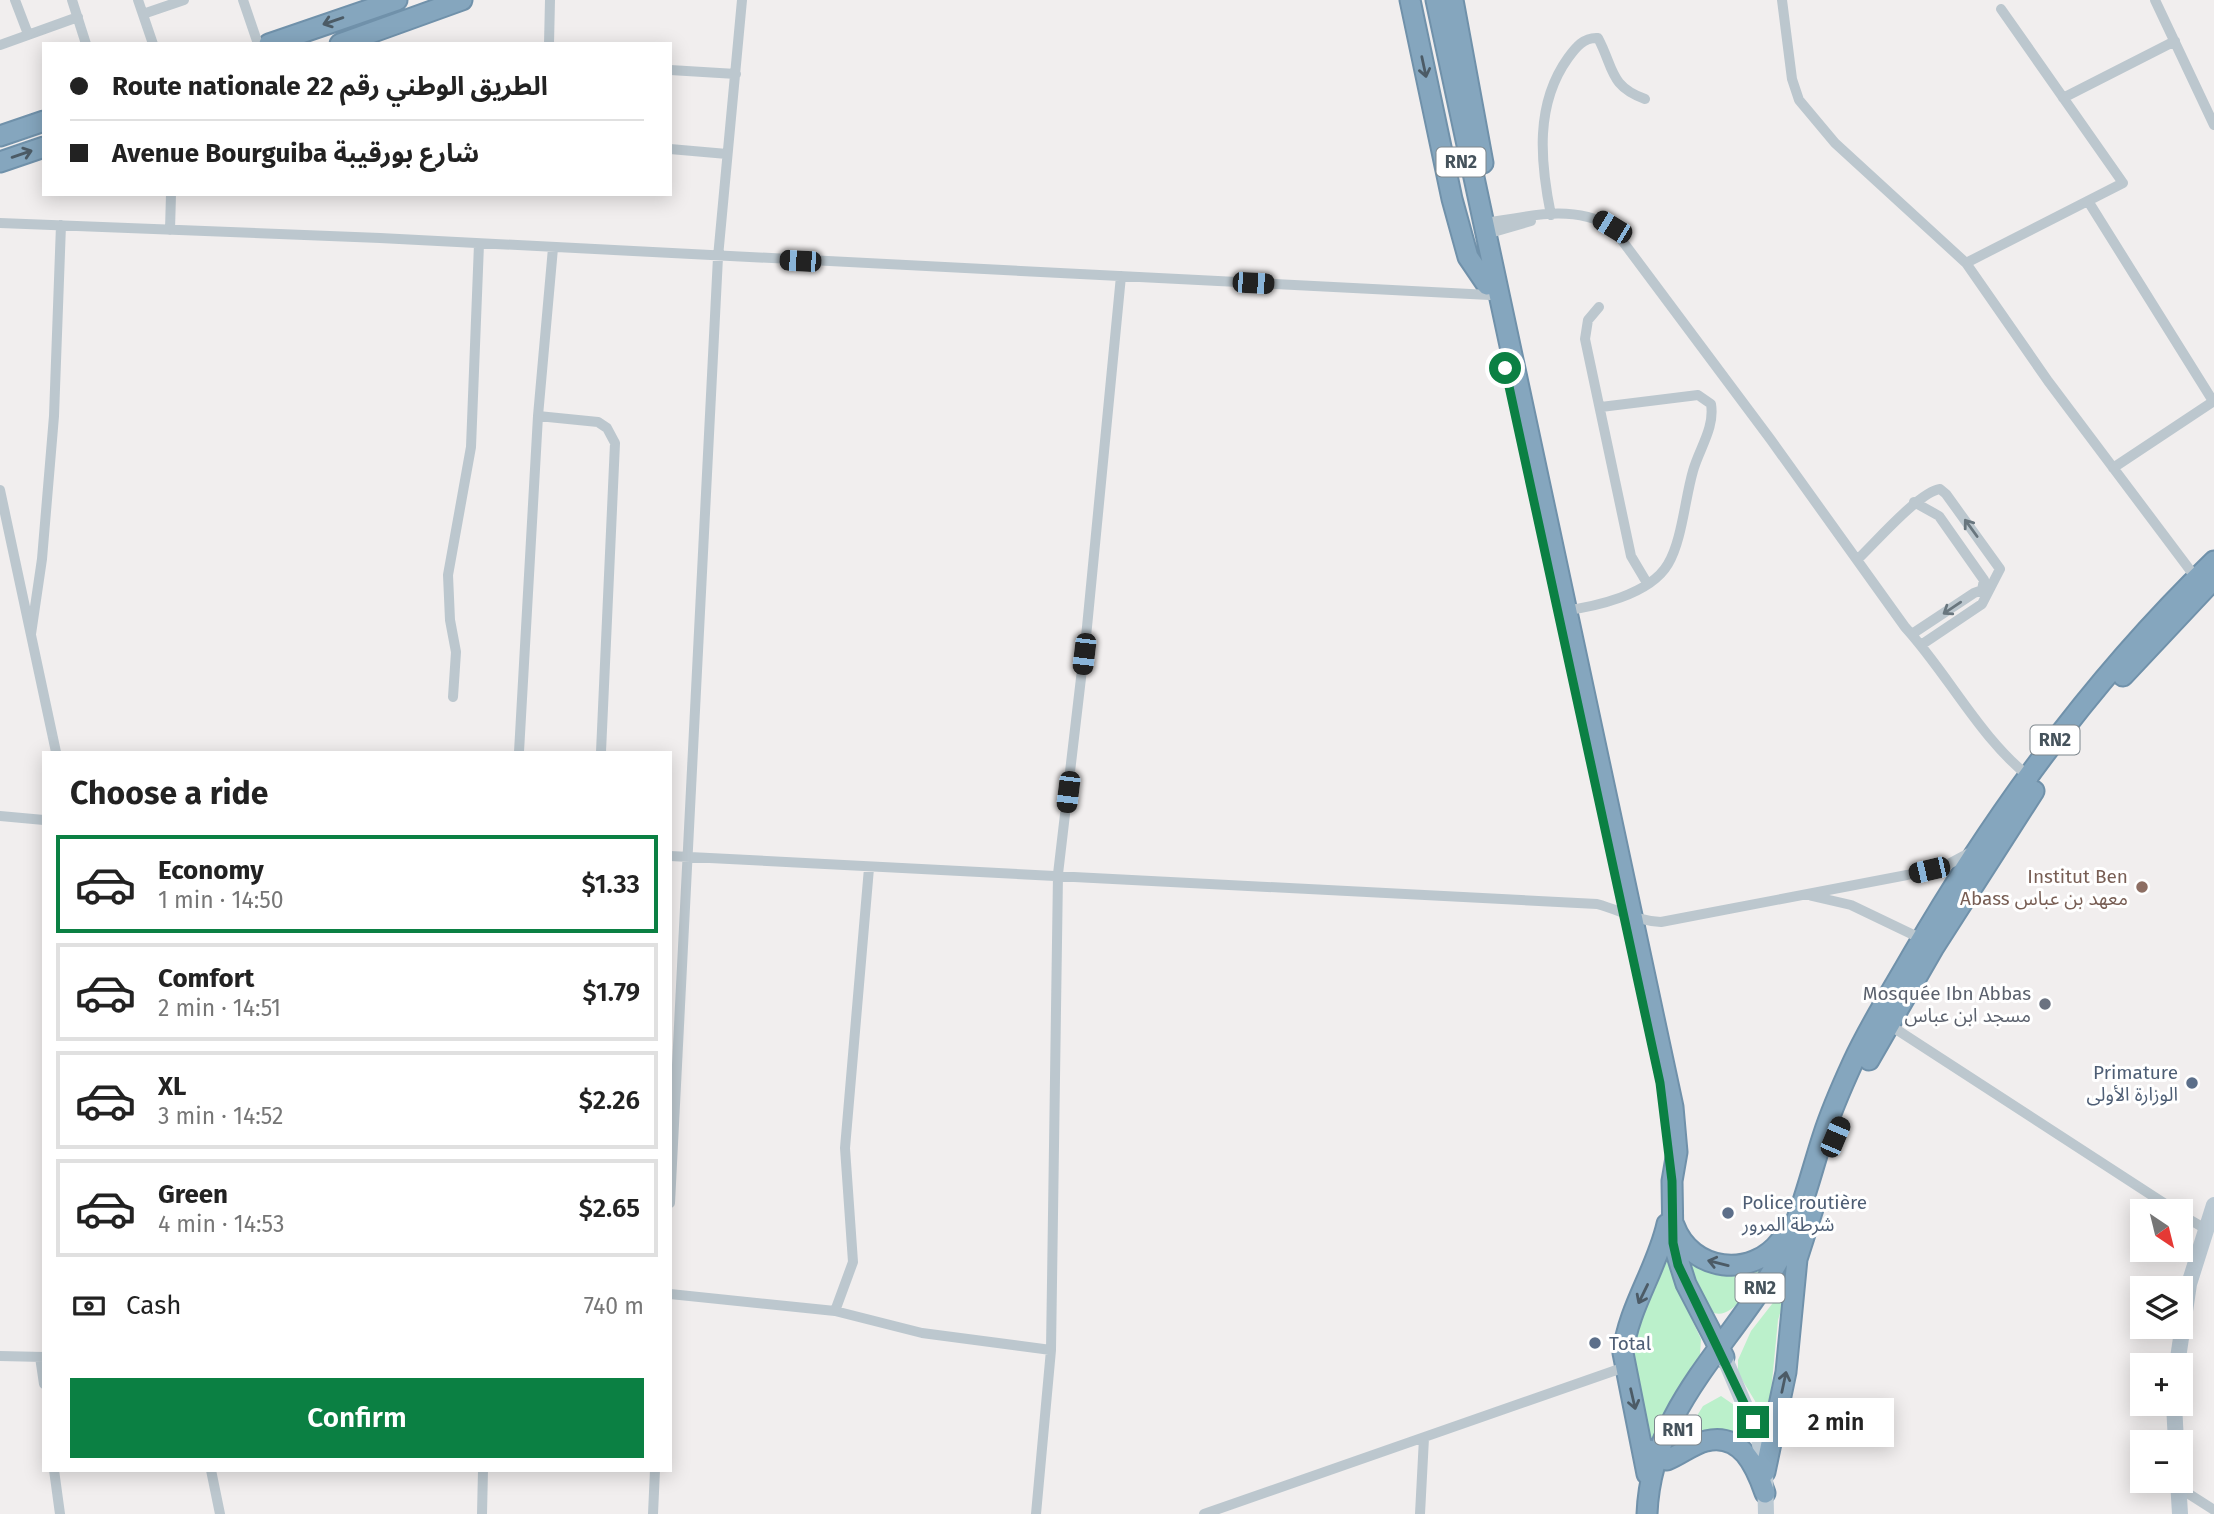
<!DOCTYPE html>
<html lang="en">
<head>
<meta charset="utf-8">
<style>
	:root { --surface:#fff; --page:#f6f6f6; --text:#222; --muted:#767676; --line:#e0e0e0; --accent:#0b8043 }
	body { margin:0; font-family:"Fira Sans","Noto Sans Arabic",sans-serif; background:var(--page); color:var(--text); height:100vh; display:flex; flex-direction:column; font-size:26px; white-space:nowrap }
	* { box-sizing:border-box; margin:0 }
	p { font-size:23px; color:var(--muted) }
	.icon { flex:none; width:38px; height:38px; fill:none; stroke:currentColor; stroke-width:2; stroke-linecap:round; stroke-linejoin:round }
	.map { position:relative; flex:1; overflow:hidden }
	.side { position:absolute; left:42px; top:751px; width:630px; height:721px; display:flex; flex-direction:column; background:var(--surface); border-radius:0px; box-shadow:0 4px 18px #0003 }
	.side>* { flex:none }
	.top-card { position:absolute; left:42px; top:42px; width:630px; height:154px; border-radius:0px; box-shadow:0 4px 18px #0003; display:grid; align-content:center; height:154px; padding:0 28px; background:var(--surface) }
	.needle { width:46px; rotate:145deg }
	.buttons { position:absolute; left:2130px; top:1199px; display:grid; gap:14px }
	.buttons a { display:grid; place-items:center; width:63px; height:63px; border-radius:0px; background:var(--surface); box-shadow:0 4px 18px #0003; font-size:35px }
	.end { position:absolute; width:32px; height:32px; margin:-16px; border:9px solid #0b8043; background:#fff; box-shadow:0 0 0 4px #fff }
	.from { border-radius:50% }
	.bubble { position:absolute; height:49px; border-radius:0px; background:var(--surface); box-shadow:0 4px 18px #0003; font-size:23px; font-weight:600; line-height:49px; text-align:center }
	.car { position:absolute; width:21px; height:42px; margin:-21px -10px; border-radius:9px; box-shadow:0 0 5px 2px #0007; background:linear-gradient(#222 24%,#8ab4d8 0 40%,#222 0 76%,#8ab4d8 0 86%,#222 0) }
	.top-card b { display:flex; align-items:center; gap:24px; height:66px; font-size:26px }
	.top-card b+b { border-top:2px solid var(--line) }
	.top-card i { width:18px; height:18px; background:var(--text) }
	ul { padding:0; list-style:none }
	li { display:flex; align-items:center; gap:21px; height:98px; margin:0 14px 10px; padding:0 14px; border:4px solid var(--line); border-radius:0px }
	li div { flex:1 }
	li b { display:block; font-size:26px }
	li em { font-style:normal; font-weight:600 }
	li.on { border-color:var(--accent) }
	li>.icon { width:63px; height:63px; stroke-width:1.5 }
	h2 { padding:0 28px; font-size:32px; line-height:84px }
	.pay { display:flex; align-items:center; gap:18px; height:77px; padding:0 28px; font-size:26px }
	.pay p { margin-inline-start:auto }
	.action { display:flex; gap:14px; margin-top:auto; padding:14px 28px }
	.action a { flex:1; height:80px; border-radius:0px; background:var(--accent); color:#fff; font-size:28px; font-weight:600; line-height:80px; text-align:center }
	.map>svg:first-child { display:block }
</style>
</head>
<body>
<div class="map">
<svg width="2214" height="1514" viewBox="0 0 2214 1514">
	<rect width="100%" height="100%" fill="#f1eeee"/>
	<path fill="#bbf0cb" d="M 1666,1253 L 1676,1286 L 1701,1339 L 1700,1355 L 1650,1443 L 1633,1362 L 1632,1346 L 1636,1328 L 1656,1287 Z
		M 1683,1254 L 1767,1264 C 1756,1279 1727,1335 1704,1305 C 1694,1292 1689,1269 1683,1254 Z
		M 1790,1281 L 1778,1320 L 1767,1433 L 1755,1401 L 1738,1373 L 1738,1360 L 1751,1331 Z
		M 1721,1396 L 1737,1407 L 1749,1445 C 1716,1425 1707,1430 1676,1450 L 1703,1406 Z"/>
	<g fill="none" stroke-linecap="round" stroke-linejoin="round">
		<defs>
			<path id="highway" d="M 1410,0 L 1452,199 L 1468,257 L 1487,285
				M 1436,0 L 1673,1107 L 1677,1152 L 1672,1181 L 1673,1243 L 1686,1284 L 1724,1357
				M 1453,0 L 1483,163
				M 269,44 L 397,0
				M 340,44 L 462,0
				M 0,136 L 44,121
				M 0,162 L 44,147
				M 2123,676 L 2214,579
				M 1869,1060 L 1934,947 L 2034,791
				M 1674,1225 C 1691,1272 1752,1279 1781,1240
				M 1649,1450 L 1667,1460 C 1680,1455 1693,1444 1706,1441 C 1741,1432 1756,1467 1765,1493
				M 1765,1472 L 1786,1372 L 1797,1259 L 1813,1209
				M 1647,1474 L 1623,1353 C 1628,1308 1657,1269 1667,1224
				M 1647,1514 C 1651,1407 1732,1345 1780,1258 C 1800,1220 1810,1176 1823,1136 C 1831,1111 1842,1086 1853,1062 C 1870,1025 1893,989 1913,954 C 1996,811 2095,676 2214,561"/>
		</defs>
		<use href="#highway" stroke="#7091aa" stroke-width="23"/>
		<path stroke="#bcc7ce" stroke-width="10" d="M 15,0 L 28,34
			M 72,0 L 86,44
			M 138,0 L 153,44
			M 243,0 L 258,44
			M 1782,0 L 1792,79 L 1799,100 L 1835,143 L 1966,263 L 2048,381 L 2196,578
			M 2155,0 L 2214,125
			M 143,14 L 184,0
			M 549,44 L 550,0
			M 0,45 L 78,17
			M 670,70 L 736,74
			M 2063,98 L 2175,41
			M 670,149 L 727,154
			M 2088,201 L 2213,401
			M 1551,215 C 1540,161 1535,104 1568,58 C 1576,47 1584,37 1598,38 C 1614,68 1609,86 1645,99
			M 0,223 L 380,238 L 1490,295
			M 1481,224 C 1525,217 1572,203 1612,227 L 1771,440 L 1905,627 C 1949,675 1980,739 2032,779
			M 170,230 L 171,194
			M 1483,235 L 1531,221
			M 1966,263 L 2123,183 L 2001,9
			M 1599,307 L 1588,320 L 1585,339 L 1631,556 L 1647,583
			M 538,416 L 598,422 L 607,428 L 615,443 L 601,752
			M 2113,468 L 2214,401
			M 0,490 L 56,752
			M 1914,502 L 1939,516 L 1984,580 L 1982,590
			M 1857,560 C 1875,543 1919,492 1940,489 L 1946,494 L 2000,569 L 1982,604 L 1921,645
			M 1562,611 C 1594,607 1650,595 1668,564 C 1682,541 1685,498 1693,471 C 1699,449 1715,428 1711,404 L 1698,395 L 1601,407
			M 31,634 L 42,559 L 54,416 L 61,225
			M 1912,634 L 1974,593 L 1988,588
			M 453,697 L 456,652 L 450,620 L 448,575 L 471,447 L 479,244
			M 519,752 L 538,416 L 553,248
			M 0,816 L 44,820
			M 670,856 L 1597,904 C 1620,910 1637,921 1661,922 L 1907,875 L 1945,866 L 1973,851
			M 1812,896 L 1851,905 L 1924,940
			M 1888,1024 L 2176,1211
			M 670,1203 L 718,257 L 742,0
			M 2180,1214 L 2204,1228
			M 670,1294 L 835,1311 L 922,1333 L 1051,1350
			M 835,1311 L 853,1262 L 845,1148 L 869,868
			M 0,1356 L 44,1357
			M 40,1357 L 44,1384
			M 54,1470 L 60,1514
			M 211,1470 L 220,1514
			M 2178,1487 L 2214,1510
			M 482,1514 L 483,1470
			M 653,1514 L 655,1470
			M 1036,1514 L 1051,1350 L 1058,874 L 1087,627 L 1121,276
			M 1204,1514 L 1625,1367
			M 1420,1514 L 1424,1438"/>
		<path stroke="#bbc9d3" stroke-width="16" d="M 1724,1357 L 1759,1439 L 1765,1472 L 1766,1514
			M 2177,1365 L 2189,1284 L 2214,1205
			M 2174,1404 L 2176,1442
			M 2178,1480 L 2180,1514"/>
		<use href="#highway" stroke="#85a6be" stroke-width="19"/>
	</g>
	<defs><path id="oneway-shaft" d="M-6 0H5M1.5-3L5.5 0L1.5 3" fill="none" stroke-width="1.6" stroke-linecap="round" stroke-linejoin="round" transform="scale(1.75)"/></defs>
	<g stroke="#4c5b66">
		<use href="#oneway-shaft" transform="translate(333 21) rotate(161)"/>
		<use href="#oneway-shaft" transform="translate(1424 67) rotate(78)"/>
		<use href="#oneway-shaft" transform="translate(22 154) rotate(-19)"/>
		<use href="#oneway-shaft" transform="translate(1718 1263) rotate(-166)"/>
		<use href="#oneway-shaft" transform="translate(1643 1294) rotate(116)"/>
		<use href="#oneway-shaft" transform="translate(1784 1382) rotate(-78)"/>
		<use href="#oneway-shaft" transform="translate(1633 1399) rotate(77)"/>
	</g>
	<g stroke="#69767e">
		<use href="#oneway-shaft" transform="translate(1971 528) rotate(-126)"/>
		<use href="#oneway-shaft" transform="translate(1952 608) rotate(146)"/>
	</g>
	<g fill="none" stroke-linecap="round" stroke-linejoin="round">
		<path stroke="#0b8043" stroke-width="9" d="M 1505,368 L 1660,1083 L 1672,1181 L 1673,1243 L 1678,1265 L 1753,1422"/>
	</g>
	<circle fill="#8d6e63" stroke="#fff" stroke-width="2.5" cx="2142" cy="887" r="7"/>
	<circle fill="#6b7280" stroke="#fff" stroke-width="2.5" cx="2045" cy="1004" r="7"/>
	<g fill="#5c6f8a" stroke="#fff" stroke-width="2.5">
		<circle cx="2192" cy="1083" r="7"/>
		<circle cx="1728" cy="1213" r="7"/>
		<circle cx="1595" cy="1343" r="7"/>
	</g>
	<g text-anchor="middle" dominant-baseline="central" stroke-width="6" stroke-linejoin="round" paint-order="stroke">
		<g fill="#fff" stroke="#7e878d" stroke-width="2">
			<rect x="1436.5" y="147.5" width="49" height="29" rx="5"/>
			<rect x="2030.5" y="725.5" width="49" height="29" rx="5"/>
			<rect x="1735.5" y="1273.5" width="49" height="29" rx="5"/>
			<rect x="1655" y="1415.5" width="46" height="29" rx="5"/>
		</g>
		<g font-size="18" font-weight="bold" fill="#46535c">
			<text x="1461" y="162">RN2</text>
			<text x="2055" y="740">RN2</text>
			<text x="1760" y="1288">RN2</text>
			<text x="1678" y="1430">RN1</text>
		</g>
		<g font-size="19" fill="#785e54" stroke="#fff" text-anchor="end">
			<text x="2128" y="876">Institut Ben<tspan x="2128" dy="22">Abass معهد بن عباس</tspan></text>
		</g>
		<g font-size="19" fill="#5b616d" stroke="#fff" text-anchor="end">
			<text x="2031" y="993">Mosquée Ibn Abbas<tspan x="2031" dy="22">مسجد ابن عباس</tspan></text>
		</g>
		<g font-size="19" fill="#4e5e75" stroke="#fff" text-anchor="start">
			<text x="2178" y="1072" text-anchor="end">Primature<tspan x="2178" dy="22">الوزارة الأولى</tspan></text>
			<text x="1742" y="1202">Police routière<tspan x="1742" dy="22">شرطة المرور</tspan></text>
			<text x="1609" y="1343">Total</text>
		</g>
	</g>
</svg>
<div class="buttons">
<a><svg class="needle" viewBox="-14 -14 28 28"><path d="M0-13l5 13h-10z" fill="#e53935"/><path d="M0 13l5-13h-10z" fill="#767676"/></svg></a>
<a><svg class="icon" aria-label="layers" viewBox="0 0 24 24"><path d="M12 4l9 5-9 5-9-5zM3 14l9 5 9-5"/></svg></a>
<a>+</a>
<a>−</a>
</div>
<i class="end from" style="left:1505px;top:368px"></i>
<i class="end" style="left:1753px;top:1422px"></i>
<div class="bubble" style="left:1778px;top:1398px;width:116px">2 min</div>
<i class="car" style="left:1612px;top:227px;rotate:301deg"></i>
<i class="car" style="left:800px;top:261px;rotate:273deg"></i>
<i class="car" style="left:1253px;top:283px;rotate:93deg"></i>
<i class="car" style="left:1084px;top:654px;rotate:187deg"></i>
<i class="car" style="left:1068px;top:792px;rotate:187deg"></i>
<i class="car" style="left:1929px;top:870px;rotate:257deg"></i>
<i class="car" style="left:1835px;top:1137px;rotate:23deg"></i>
<div class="top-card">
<b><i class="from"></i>Route nationale 22 الطريق الوطني رقم</b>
<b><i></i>Avenue Bourguiba شارع بورقيبة</b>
</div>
<section class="side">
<h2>Choose a ride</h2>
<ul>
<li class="on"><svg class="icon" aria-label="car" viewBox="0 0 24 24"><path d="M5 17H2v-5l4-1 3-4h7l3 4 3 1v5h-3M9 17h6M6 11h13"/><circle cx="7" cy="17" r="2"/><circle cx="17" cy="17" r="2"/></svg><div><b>Economy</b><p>1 min · 14:50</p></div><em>$1.33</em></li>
<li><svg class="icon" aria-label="car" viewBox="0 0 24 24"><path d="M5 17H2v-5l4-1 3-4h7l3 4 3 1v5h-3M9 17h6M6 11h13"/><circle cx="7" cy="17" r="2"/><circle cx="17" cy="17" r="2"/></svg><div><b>Comfort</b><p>2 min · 14:51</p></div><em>$1.79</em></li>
<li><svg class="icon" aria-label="car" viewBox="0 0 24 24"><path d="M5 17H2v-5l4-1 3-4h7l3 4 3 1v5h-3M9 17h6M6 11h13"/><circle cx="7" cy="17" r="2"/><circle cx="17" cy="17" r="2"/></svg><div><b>XL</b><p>3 min · 14:52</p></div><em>$2.26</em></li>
<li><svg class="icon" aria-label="car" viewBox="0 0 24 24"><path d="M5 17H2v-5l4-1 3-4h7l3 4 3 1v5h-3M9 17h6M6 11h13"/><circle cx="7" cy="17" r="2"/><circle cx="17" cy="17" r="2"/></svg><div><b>Green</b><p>4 min · 14:53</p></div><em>$2.65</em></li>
</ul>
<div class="pay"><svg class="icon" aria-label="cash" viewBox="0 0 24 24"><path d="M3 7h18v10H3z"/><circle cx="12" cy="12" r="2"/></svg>Cash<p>740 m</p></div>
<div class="action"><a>Confirm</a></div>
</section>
</div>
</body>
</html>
